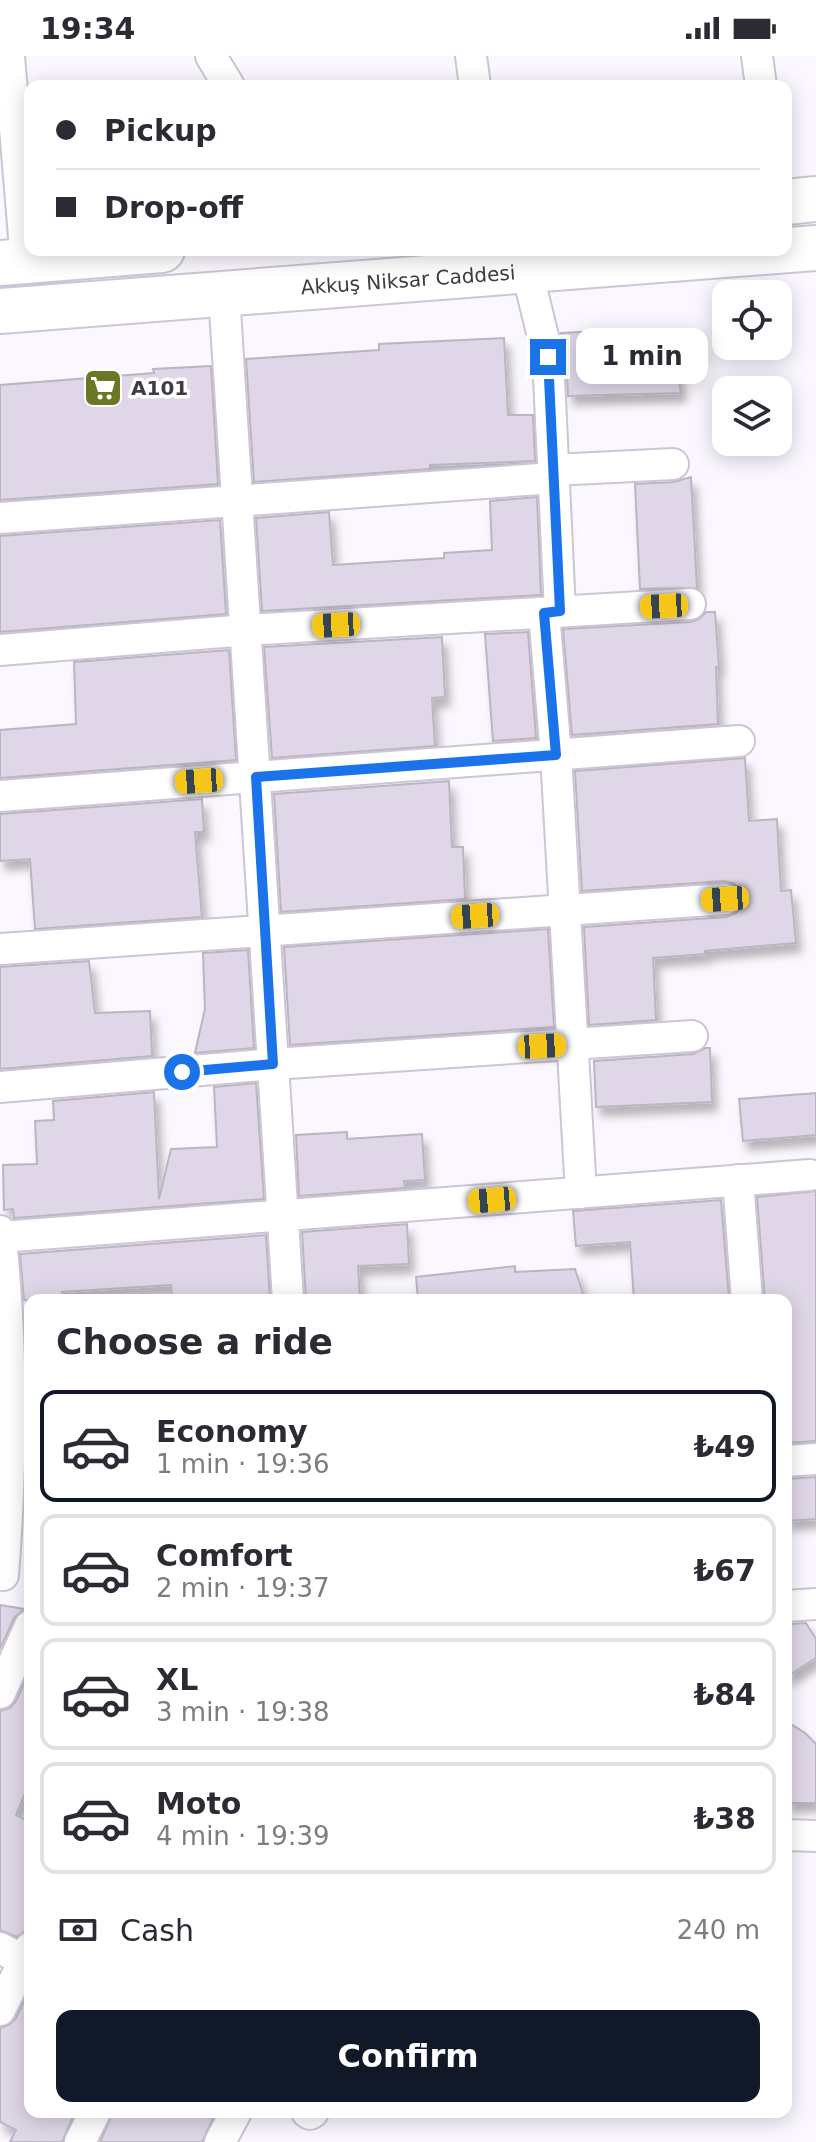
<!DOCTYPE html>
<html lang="en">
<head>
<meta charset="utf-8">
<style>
	:root { --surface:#fff; --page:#f7f7f7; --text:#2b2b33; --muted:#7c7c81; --line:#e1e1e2; --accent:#111827 }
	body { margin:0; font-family:"DejaVu Sans",sans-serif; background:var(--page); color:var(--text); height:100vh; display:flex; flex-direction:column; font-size:30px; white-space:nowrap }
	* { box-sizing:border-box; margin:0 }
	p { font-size:26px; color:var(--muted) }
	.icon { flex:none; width:44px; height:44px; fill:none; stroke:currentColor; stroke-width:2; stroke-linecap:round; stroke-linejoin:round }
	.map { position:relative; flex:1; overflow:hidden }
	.drawer { position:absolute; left:24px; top:1238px; width:768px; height:824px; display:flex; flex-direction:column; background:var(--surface); border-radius:16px; box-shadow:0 4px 20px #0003 }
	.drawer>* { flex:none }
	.top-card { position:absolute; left:24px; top:24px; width:768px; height:176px; border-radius:16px; box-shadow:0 4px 20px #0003; display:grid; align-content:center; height:176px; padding:0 32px; background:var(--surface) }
	.tools { position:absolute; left:712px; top:224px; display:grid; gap:16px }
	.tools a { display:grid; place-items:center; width:80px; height:80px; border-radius:16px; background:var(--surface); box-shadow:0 4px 20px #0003; font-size:40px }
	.end { position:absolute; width:36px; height:36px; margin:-18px; border:10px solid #1a73e8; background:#fff; box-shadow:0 0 0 4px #fff }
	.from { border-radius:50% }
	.bubble { position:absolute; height:56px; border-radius:16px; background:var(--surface); box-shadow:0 4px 20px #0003; font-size:26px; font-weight:700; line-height:56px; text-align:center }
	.car { position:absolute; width:24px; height:48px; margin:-24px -12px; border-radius:10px; box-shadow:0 0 6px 2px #0007; background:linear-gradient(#f5c518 24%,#345 0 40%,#f5c518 0 76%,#345 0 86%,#f5c518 0) }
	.top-card b { display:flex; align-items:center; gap:28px; height:76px; font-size:30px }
	.top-card b+b { border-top:2px solid var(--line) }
	.top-card i { width:20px; height:20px; background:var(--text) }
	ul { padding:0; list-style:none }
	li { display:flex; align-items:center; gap:24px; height:112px; margin:0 16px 12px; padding:0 16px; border:4px solid var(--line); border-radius:16px }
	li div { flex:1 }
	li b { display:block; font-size:30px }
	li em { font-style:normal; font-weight:700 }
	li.on { border-color:var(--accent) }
	li>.icon { width:72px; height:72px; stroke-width:1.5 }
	h2 { padding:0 32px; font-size:36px; line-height:96px }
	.pay { display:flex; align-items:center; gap:20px; height:88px; padding:0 32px; font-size:30px }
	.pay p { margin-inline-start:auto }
	.button { display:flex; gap:16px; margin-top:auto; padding:16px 32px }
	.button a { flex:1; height:92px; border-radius:16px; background:var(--accent); color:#fff; font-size:32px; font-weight:700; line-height:92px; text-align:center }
	.status { display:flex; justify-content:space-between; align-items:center; height:56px; padding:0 40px; background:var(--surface); direction:ltr }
	.status svg { height:22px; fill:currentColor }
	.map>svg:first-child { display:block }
</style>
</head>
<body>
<div class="status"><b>19:34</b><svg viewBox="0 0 49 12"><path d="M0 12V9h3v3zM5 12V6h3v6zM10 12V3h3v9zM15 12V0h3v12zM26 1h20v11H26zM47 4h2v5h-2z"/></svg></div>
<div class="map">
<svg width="816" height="2086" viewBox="0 0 816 2086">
	<defs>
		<filter id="shadow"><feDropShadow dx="5" dy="9" stdDeviation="4" flood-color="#0004"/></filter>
	</defs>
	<rect width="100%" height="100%" fill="#fbf7fe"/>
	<path fill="#dfd7e7" stroke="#bbb4c3" stroke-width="2" filter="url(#shadow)" d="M 620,274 L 655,275 L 674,292 L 681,337 L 568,340 L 566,300 L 561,277 Z
		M 504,282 L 508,359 L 533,359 L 535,405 L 430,409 L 430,413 L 254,426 L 246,303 L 379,294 L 379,288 Z
		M 211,310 L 218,428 L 0,444 L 0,329 L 154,317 L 153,313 Z
		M 691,421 L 697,532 L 640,533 L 635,428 L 674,426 Z
		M 537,441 L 541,539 L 262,555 L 256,462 L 329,456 L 333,509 L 444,502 L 444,497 L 492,494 L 490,445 Z
		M 220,464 L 226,558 L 0,576 L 0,480 Z
		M 706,556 L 715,556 L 719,611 L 716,611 L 718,668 L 572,679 L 563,573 L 691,566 L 699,563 Z
		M 528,576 L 536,682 L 493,685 L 485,578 Z
		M 442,581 L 445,641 L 432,642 L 435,690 L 272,702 L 264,591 Z
		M 229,594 L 236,704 L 0,722 L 0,674 L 76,668 L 74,606 Z
		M 745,702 L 749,765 L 777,763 L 781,835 L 791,834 L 796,887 L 705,895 L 705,898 L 653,902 L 656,964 L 589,969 L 584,871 L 726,861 L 736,857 L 741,852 L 743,843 L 739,832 L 732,827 L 724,825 L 582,835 L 575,715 Z
		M 449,725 L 452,791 L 463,791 L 465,843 L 281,856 L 274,738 Z
		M 202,743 L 204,776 L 195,776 L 202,861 L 35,873 L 30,803 L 0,805 L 0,758 Z
		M 548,873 L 554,971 L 290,989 L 284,891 Z
		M 248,894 L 254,992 L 195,997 L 205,953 L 203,897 Z
		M 89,905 L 95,957 L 150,955 L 152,1000 L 0,1013 L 0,911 Z
		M 705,992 L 710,992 L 712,1046 L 596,1051 L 594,1005 L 693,998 Z
		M 256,1027 L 264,1143 L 14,1162 L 13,1153 L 4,1154 L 3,1109 L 37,1108 L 35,1065 L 54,1064 L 53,1045 L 154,1036 L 159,1143 L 171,1093 L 217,1091 L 214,1031 Z
		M 816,1037 L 816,1079 L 743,1085 L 739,1043 Z
		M 347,1076 L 347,1083 L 422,1078 L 425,1124 L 404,1125 L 405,1132 L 299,1140 L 296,1079 Z
		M 816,1135 L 816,1385 L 786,1387 L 786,1244 L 765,1244 L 757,1141 Z
		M 721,1144 L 729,1244 L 634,1244 L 630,1186 L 576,1190 L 573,1155 Z
		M 407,1168 L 409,1208 L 358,1210 L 360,1244 L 306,1244 L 302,1176 Z
		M 266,1179 L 270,1244 L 172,1244 L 171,1229 L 62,1236 L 63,1244 L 24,1244 L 20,1198 Z
		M 515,1210 L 515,1216 L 575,1213 L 585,1244 L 418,1244 L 416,1221 Z
		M 816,1421 L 816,1463 L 786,1465 L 786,1423 Z
		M 0,1549 L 24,1553 L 14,1562 L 0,1593 Z
		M 806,1567 L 816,1583 L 816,1602 L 786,1621 L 786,1571 L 791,1568 Z
		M 30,1614 L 30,1726 L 16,1759 L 30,1766 L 30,1865 L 25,1875 L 17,1881 L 0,1874 L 0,1655 L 10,1652 L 16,1645 Z
		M 786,1665 L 805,1677 L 816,1688 L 816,1747 L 786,1747 Z
		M 30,1933 L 30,2056 L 75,2056 L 62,2086 L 10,2086 L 16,2074 L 0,2066 L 0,1972 L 9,1969 L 16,1962 Z
		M 113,2056 L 216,2056 L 202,2086 L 100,2086 Z"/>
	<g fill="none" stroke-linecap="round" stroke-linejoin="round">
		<defs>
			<path id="street" d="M 9,0 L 26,205
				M 211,0 L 229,30
				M 471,0 L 475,30
				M 757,0 L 761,30
				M 527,215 L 548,301 L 560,555
				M 224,238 L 288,1244
				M 554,414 L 673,408
				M 0,462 L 554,422
				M 544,557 L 556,699 L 581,1137
				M 0,594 L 247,574 L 690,548
				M 0,740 L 739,685
				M 0,893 L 725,843
				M 0,1031 L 273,1008 L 692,980
				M 738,1124 L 747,1244
				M 0,1175 C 13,1289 12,1405 3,1519
				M 0,1181 L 810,1119
				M 786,1405 L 816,1403
				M 786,1550 L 816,1548
				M 0,1637 L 30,1570
				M 786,1779 L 816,1780
				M 0,1892 L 30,1908
				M 0,1954 L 30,1892
				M 307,2056 L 310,2058 L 313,2056
				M 80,2086 L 95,2056
				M 220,2086 L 236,2056"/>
			<path id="primary" d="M 786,146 L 816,143
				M 0,207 L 162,194
				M 0,255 L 816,192"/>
		</defs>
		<use href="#street" stroke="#cdc5d5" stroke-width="34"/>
		<use href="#primary" stroke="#cdc5d5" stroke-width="48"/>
		<use href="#street" stroke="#fff" stroke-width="30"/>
		<use href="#primary" stroke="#fff" stroke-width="44"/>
	</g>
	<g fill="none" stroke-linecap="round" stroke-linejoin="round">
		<path stroke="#1a73e8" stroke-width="10" d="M 182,1016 L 273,1008 L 256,721 L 556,699 L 544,557 L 560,555 L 548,301"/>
	</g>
	<defs>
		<symbol id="supermarket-square" viewBox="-11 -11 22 22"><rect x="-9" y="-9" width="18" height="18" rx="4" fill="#6a7825" stroke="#fff"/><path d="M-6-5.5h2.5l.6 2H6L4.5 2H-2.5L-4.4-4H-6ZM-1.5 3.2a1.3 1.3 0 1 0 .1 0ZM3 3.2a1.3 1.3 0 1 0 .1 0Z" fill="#fff"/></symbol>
	</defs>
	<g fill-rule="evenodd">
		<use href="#supermarket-square" x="81" y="310" width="44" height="44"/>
	</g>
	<g text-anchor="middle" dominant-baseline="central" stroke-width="7" stroke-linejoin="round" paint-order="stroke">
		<g font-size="20" fill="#3e3b41" stroke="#fff">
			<text transform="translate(408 224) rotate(-4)">Akkuş Niksar Caddesi</text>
		</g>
		<g font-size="20" font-weight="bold" fill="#3e3b41" stroke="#fff" text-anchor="start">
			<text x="131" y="332">A101</text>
		</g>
	</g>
</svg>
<div class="tools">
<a><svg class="icon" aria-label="locate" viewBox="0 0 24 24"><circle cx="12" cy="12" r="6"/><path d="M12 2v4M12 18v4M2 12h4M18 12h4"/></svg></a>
<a><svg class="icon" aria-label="layers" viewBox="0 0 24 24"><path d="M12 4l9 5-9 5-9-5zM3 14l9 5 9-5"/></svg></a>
</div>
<i class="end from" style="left:182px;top:1016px"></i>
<i class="end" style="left:548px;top:301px"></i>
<div class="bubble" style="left:576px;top:272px;width:132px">1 min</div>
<i class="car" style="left:664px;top:550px;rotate:267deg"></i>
<i class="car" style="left:336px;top:569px;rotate:267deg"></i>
<i class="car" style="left:199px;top:725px;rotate:266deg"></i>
<i class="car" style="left:725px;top:843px;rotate:266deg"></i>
<i class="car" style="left:475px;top:860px;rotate:266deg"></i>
<i class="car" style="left:542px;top:990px;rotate:87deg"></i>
<i class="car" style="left:492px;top:1144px;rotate:265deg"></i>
<div class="top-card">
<b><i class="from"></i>Pickup</b>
<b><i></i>Drop-off</b>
</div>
<section class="drawer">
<h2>Choose a ride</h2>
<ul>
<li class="on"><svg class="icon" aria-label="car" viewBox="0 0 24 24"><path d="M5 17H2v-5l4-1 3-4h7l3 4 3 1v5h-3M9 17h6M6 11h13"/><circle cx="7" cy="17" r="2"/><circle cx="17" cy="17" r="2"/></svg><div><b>Economy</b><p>1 min · 19:36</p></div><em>₺49</em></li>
<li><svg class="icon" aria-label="car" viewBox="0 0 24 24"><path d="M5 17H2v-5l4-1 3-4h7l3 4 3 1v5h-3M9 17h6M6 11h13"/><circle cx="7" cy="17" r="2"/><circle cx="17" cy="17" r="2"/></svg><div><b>Comfort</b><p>2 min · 19:37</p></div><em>₺67</em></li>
<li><svg class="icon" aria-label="car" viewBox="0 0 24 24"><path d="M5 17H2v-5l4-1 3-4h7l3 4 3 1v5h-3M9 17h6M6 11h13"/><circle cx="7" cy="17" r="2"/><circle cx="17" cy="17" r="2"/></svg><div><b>XL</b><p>3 min · 19:38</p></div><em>₺84</em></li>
<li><svg class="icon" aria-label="car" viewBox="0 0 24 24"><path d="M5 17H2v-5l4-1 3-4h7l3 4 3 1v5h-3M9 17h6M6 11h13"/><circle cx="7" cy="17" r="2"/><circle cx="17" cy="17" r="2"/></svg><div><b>Moto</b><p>4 min · 19:39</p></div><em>₺38</em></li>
</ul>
<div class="pay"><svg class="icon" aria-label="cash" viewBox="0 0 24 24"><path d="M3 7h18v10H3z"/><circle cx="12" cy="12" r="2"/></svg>Cash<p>240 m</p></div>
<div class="button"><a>Confirm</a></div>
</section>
</div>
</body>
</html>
